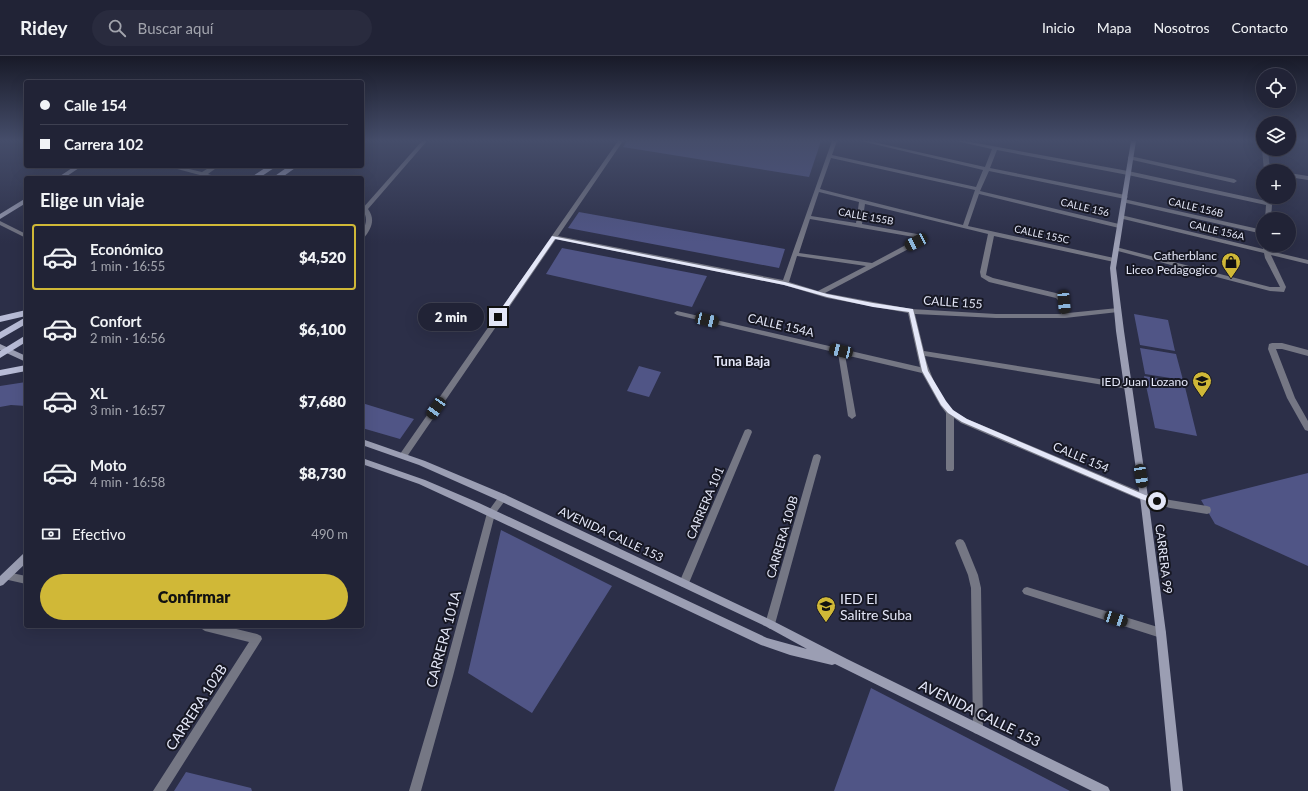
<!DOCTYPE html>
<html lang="es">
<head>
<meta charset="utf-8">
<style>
	:root { --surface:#212336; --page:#292b3e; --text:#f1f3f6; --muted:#a2a4ad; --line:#3e4051; --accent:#d0b837 }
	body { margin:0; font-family:Lato,sans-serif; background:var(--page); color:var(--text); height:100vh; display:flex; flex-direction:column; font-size:15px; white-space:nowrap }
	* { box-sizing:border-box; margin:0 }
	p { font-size:13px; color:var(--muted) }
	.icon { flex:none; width:22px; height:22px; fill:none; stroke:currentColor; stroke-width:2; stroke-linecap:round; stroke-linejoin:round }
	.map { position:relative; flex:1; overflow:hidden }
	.drawer { position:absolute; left:24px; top:120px; width:340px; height:452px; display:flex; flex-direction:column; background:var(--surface); border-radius:4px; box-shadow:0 4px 16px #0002,0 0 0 1px var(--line) }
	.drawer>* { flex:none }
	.hud { position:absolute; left:24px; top:24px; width:340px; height:88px; border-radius:4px; box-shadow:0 4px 16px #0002,0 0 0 1px var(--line); display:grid; align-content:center; height:88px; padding:0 16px; background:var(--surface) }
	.tools { position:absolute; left:1256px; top:12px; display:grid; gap:8px }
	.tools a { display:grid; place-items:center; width:40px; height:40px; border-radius:50%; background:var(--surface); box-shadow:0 4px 16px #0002,0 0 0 1px var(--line); font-size:20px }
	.end { position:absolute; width:18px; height:18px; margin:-9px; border:5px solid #e4e7f8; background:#111; box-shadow:0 0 0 2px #111 }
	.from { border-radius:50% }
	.bubble { position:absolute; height:28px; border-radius:14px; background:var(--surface); box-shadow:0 4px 16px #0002,0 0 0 1px var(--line); font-size:13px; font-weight:800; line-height:28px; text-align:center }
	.car { position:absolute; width:12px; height:24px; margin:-12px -6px; border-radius:5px; box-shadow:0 0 3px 1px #0007; background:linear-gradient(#222 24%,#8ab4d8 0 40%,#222 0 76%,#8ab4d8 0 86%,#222 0) }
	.hud b { display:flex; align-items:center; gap:14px; height:38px; font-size:15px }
	.hud b+b { border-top:1px solid var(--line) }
	.hud i { width:10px; height:10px; background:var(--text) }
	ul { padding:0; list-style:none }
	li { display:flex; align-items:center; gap:12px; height:66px; margin:0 8px 6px; padding:0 8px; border:2px solid transparent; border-radius:4px }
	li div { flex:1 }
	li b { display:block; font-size:15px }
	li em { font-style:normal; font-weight:800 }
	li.on { border-color:var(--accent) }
	li>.icon { width:36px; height:36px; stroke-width:1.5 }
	h2 { padding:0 16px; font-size:18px; line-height:48px }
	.pay { display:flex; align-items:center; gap:10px; height:44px; padding:0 16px; font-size:15px }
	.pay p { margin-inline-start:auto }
	.button { display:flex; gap:8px; margin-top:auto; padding:8px 16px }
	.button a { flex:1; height:46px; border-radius:24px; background:var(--accent); color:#111; font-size:16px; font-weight:800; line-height:46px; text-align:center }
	header { display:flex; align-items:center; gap:24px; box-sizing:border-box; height:56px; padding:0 20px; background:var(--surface); border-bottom:1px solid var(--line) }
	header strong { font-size:19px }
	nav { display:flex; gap:22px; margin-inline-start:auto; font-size:14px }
	.search { width:280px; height:36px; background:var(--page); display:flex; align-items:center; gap:10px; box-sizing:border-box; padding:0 14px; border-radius:22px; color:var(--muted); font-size:15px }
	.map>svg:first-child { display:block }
</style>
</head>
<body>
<header>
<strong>Ridey</strong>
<div class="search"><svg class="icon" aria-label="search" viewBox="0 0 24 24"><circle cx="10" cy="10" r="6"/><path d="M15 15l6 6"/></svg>Buscar aquí</div>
<nav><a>Inicio</a><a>Mapa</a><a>Nosotros</a><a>Contacto</a></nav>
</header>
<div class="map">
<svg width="1308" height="735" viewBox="0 0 1308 735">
	<rect width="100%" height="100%" fill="#2c2f48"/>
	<path fill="#505586" d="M 627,85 L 821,85 L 809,121 L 623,91 Z
		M 579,156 L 785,193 L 779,212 L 568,172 Z
		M 562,192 L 707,220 L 692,251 L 546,218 Z
		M 1134,258 L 1168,264 L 1175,295 L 1140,289 Z
		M 1140,292 L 1176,298 L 1183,324 L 1145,318 Z
		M 639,310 L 661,316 L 649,341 L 627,335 Z
		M 1144,320 L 1184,327 L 1197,380 L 1155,372 Z
		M 26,326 L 26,350 L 11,349 L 0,351 L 0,330 Z
		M 362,347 L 414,363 L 400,383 L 362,372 Z
		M 1308,417 L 1308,510 L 1215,468 L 1201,444 Z
		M 501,474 L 612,530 L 532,657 L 468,617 Z
		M 871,632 L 1070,735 L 834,735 Z
		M 186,716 L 251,732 L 252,735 L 174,735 Z"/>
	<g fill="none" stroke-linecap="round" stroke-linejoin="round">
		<path fill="#757784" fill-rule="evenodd" d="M 422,85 L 427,85 L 368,153 C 376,164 371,173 364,182 L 362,183 C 362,170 371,166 362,153 Z
			M 618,85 L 623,85 L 558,180 L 783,224 L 832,85 L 837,85 L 832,99 L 976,131 L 983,114 L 861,85 L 869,85 L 985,111 L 992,93 L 956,85 L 965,85 L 1128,115 L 1266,145 L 1266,141 L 1272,141 L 1272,147 L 1273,148 L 1272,149 L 1271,163 L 1265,163 L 1266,149 L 1128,119 L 997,94 L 990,112 L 1125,139 L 1128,141 L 1125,143 L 989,115 L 980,135 L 1119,168 L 1122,170 L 1119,172 L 979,138 L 968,170 L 1114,202 L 1117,204 L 1114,206 L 994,180 L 986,219 L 993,222 L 1060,238 L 1066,246 L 1068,257 L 1118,252 L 1121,254 L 1118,256 L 1065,262 L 996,262 L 915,258 L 924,295 L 1131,328 L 1132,330 L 1131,332 L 1128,333 L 925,300 C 929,316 941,344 953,354 C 957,358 962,360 967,363 L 1146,438 L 1170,444 L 1207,450 L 1210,451 L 1211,454 L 1210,457 L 1207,458 L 1170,452 L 1141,444 L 961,367 L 954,362 L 954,413 L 953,415 L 947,415 L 946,413 L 946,357 L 940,349 L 922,317 L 845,299 L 856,360 L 852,363 L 848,360 L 838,297 L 677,259 L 674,257 L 677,255 L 920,311 L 908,257 L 827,242 L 784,229 L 556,183 L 406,402 L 400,402 L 399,400 L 400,398 ZM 831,102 L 975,134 L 963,169 L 820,133 ZM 819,136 L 859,146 L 856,167 L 811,160 ZM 865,148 L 988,178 L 980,216 L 981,221 L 989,226 L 1056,242 L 1060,246 L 1061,258 L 996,258 L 911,253 L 825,237 L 918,188 L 923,184 L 922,180 L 917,178 L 862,168 ZM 810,163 L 914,181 L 917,182 L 917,183 L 872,207 L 799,197 ZM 797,200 L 866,210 L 818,235 L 789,226 Z
			M 1263,92 L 1263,93 L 1268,93 L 1270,115 L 1264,115 L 1262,93 Z
			M 1130,100 L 1234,123 L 1237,125 L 1234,127 L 1128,103 L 1128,101 Z
			M 166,110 L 176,110 L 202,116 L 212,110 L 219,110 L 208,118 L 221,122 L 211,122 Z
			M 1289,117 L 1308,120 L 1308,124 L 1289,121 Z
			M 1124,143 L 1263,174 L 1263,178 L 1122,146 L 1122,144 Z
			M 1121,159 L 1263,193 L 1263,189 L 1269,189 L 1270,195 L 1308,204 L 1308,208 L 1271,199 L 1286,231 L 1284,236 L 1270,235 L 1114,194 L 1114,192 L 1116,191 L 1270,231 L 1280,231 L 1265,202 L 1264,197 L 1119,162 L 1119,160 Z
			M 0,165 L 26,178 L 26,182 L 0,169 Z
			M 1272,287 L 1282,287 L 1308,294 L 1308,300 L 1282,293 L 1276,293 L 1295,342 L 1308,365 L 1308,375 L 1305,374 L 1287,342 L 1268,293 L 1269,288 Z
			M 748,373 L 751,374 L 752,376 L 689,527 L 687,530 L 684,531 L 681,530 L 679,527 L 744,376 L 745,374 Z
			M 817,398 L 820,399 L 821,401 L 775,568 L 773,571 L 770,573 L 767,571 L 765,568 L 813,401 L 814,399 Z
			M 503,438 L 506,439 L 507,442 L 495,458 L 453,620 L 421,735 L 409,735 L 443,620 L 487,457 L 500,439 Z
			M 960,483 L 963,484 L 965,487 L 978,519 L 981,532 L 983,673 L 982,677 L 978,678 L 974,677 L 973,673 L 971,532 L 968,519 L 955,487 L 957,484 Z
			M 7,516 L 26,520 L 26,528 L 4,523 L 2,520 L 4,517 Z
			M 1027,531 L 1161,572 L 1165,574 L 1166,577 L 1165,580 L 1161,582 L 1027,539 L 1024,538 L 1022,535 L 1024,532 Z
			M 200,570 L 224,570 L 257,578 L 261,580 L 262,583 L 166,735 L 153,735 L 249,586 L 205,575 L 202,573 Z"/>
		<path fill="#9b9eb3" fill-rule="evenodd" d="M 1131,85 L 1136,85 L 1116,212 L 1124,275 L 1148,441 L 1166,577 L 1183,735 L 1171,735 L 1156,577 L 1140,441 L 1116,275 L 1110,212 Z
			M 75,110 L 82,110 L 64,122 L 57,122 Z
			M 26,142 L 26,147 L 0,163 L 0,158 Z
			M 0,288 L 26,300 L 26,306 L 0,294 Z
			M 362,383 L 425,405 L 506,439 L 773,565 L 847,603 L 1108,731 L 1110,735 L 1092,735 L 835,608 L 832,609 L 790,599 L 761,589 L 473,453 L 419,428 L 362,408 L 362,402 L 425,424 L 479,447 L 767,582 L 807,593 L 767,571 L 500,445 L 419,409 L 362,389 Z
			M 26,497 L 26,507 L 3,529 L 0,530 L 0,520 L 23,498 Z"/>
		<path fill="#b8bcd7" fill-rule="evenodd" d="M 268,110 L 277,110 L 259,122 L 250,122 Z
			M 289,110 L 298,110 L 281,122 L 272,122 Z
			M 26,254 L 26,260 L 0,266 L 0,260 Z
			M 26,261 L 26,268 L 0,283 L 0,276 Z
			M 26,279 L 26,286 L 0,302 L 0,295 Z
			M 26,309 L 26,315 L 0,320 L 0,314 Z"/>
	</g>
	<linearGradient id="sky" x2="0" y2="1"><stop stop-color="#181a28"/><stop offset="0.45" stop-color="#454d6a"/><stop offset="1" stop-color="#454d6a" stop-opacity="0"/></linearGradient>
	<rect width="1308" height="187" fill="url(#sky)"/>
	<path fill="#e4e7f8" d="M 552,180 L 785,226 L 827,238 L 873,247 L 913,253 L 928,315 L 946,345 L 953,354 L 967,363 L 1145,439 L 1159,443 L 1160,445 L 1157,448 L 1141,443 L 962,366 L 948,357 L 941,349 L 922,315 L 909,256 L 873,251 L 827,241 L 784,229 L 555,183 L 500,263 L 496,263 L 496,260 Z"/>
	<defs>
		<symbol id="shop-pin" viewBox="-11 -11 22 30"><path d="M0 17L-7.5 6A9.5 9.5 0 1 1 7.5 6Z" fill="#d0b837" stroke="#171824"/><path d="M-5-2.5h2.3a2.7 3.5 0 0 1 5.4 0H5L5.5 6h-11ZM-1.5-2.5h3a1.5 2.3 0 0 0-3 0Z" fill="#111"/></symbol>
		<symbol id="school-pin" viewBox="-11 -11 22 30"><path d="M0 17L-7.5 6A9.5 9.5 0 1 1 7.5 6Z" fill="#d0b837" stroke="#171824"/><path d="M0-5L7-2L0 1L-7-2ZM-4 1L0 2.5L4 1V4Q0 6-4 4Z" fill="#111"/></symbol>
	</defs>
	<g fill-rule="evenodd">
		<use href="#shop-pin" x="1220" y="195" width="22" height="30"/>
		<use href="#school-pin" x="1191" y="314" width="22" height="30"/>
		<use href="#school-pin" x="815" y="539" width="22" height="30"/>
	</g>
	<g text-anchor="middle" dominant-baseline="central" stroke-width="4" stroke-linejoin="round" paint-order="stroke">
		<g font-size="10" fill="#e4e7f8" stroke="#171824">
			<text transform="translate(1085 151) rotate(13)">CALLE 156</text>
			<text transform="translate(1196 151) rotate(13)">CALLE 156B</text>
			<text transform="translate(866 160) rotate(10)">CALLE 155B</text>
			<text transform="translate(1217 174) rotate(13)">CALLE 156A</text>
			<text transform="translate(1042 178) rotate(12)">CALLE 155C</text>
		</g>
		<g font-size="12" fill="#e4e7f8" stroke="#171824" text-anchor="end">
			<text x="1217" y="199">Catherblanc<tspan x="1217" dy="14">Liceo Pedagogico</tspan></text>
			<text x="1188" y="325">IED Juan Lozano</text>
		</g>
		<g font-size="12" fill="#e4e7f8" stroke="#171824">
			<text transform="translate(953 246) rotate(4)">CALLE 155</text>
			<text transform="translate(781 269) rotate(13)">CALLE 154A</text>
			<text transform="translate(1081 401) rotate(23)">CALLE 154</text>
			<text transform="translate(705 447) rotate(-67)">CARRERA 101</text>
			<text transform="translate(611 478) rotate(25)">AVENIDA CALLE 153</text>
			<text transform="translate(782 481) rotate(-74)">CARRERA 100B</text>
			<text transform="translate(1164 503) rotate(83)">CARRERA 99</text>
		</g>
		<g font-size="13" font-weight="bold" fill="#e4e7f8" stroke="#171824">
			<text x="742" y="305">Tuna Baja</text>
		</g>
		<g font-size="14" fill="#e4e7f8" stroke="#171824" text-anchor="start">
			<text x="840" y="542">IED El<tspan x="840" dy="16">Salitre Suba</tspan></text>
		</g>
		<g font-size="14" fill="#e4e7f8" stroke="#171824">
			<text transform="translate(443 583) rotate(-75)">CARRERA 101A</text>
			<text transform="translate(196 651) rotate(-57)">CARRERA 102B</text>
			<text transform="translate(980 657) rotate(26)">AVENIDA CALLE 153</text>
		</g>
	</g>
</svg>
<div class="tools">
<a><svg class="icon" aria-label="locate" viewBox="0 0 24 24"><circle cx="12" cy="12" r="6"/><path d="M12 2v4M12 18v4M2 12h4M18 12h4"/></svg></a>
<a><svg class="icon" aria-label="layers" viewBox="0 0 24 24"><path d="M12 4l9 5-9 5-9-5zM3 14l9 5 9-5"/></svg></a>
<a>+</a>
<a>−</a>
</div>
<i class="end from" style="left:1157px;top:445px"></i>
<i class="end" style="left:498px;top:261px"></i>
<div class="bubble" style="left:418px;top:247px;width:66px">2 min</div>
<i class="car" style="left:916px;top:186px;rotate:243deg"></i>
<i class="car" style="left:1064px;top:246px;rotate:175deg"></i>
<i class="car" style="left:707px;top:264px;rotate:103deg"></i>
<i class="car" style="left:841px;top:295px;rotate:283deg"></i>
<i class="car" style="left:436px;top:352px;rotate:215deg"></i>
<i class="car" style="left:1141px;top:420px;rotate:171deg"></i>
<i class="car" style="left:1116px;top:563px;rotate:108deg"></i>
<div class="hud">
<b><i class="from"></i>Calle 154</b>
<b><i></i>Carrera 102</b>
</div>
<section class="drawer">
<h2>Elige un viaje</h2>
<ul>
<li class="on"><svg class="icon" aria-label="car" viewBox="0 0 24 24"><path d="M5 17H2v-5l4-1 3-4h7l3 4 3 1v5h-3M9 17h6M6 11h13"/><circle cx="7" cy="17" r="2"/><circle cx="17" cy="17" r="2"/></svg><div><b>Económico</b><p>1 min · 16:55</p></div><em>$4,520</em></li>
<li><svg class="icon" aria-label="car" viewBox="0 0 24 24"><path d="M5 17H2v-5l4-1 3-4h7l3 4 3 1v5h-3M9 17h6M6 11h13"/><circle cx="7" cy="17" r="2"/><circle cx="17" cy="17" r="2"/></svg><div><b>Confort</b><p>2 min · 16:56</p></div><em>$6,100</em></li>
<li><svg class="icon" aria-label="car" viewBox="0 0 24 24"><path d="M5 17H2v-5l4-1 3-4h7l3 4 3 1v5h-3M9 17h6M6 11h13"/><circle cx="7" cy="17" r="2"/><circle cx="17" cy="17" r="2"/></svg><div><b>XL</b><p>3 min · 16:57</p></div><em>$7,680</em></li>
<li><svg class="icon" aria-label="car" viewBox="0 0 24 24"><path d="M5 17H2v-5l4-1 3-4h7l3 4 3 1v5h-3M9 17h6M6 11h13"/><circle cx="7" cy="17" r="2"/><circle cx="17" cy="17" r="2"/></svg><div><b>Moto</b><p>4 min · 16:58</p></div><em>$8,730</em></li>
</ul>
<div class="pay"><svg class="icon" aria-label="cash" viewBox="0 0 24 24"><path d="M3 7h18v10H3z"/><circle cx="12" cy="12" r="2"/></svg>Efectivo<p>490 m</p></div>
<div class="button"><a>Confirmar</a></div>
</section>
</div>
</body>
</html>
